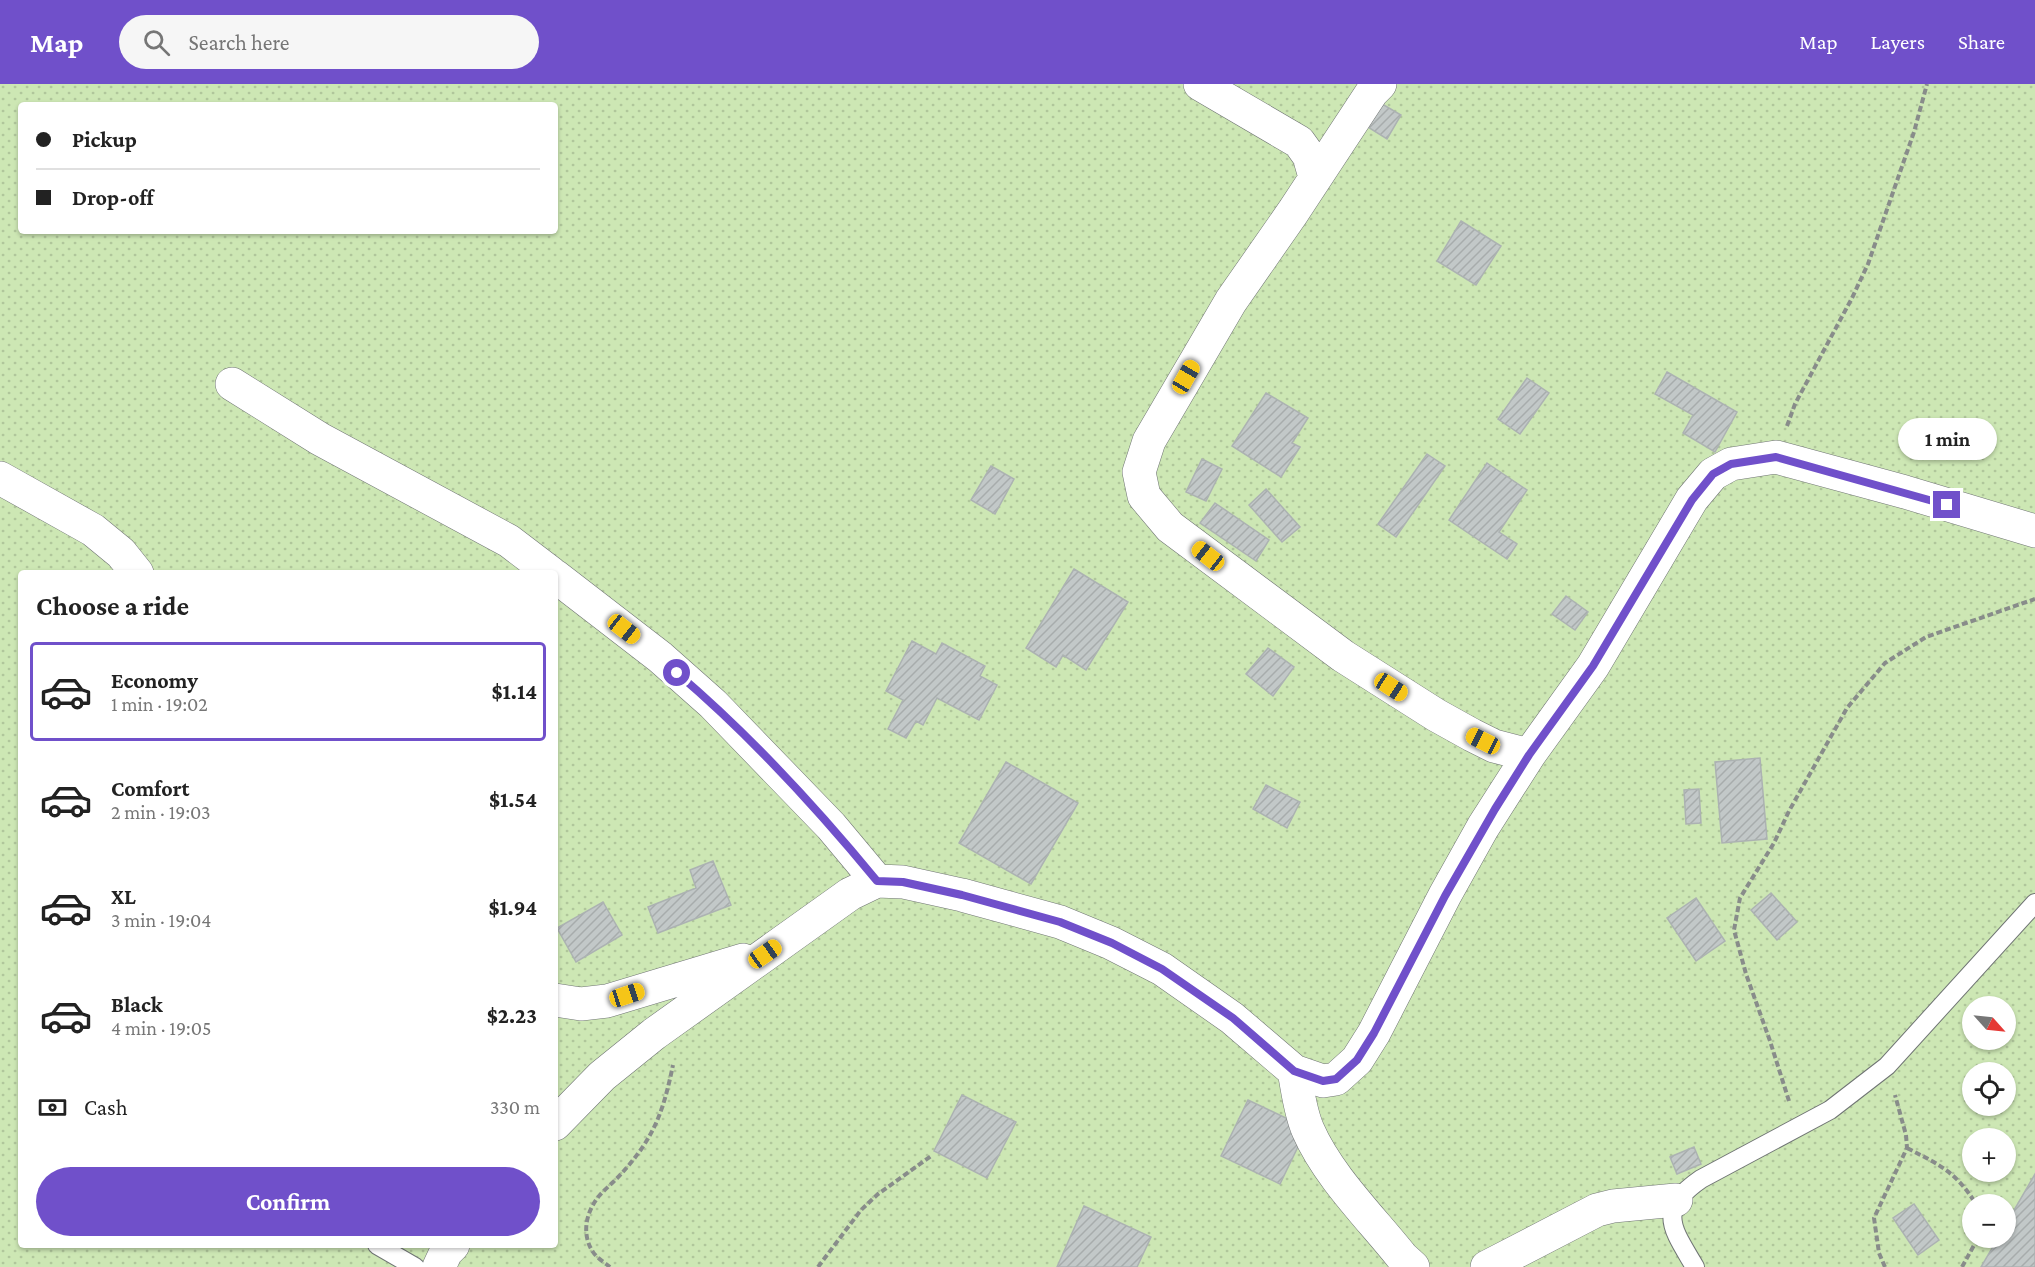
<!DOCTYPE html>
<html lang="en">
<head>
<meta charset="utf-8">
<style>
	:root { --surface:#fff; --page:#f6f6f6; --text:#222; --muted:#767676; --line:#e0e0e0; --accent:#7050ca }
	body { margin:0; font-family:"Crimson Pro",serif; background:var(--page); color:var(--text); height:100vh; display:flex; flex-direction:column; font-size:22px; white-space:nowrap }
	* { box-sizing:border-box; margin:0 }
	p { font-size:20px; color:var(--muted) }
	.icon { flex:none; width:33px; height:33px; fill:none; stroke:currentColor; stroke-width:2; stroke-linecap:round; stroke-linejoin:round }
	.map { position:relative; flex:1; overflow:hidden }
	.sheet { position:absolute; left:18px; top:486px; width:540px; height:678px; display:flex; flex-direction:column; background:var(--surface); border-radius:6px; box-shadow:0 2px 4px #0004 }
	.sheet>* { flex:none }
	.top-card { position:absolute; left:18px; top:18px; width:540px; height:132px; border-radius:6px; box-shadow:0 2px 4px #0004; display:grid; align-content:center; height:132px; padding:0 18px; background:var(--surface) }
	.needle { width:39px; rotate:117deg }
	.buttons { position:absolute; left:1962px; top:912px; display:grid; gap:12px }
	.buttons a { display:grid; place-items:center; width:54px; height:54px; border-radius:50%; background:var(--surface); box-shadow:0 2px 4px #0004; font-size:30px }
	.end { position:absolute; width:27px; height:27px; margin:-14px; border:8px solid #7050ca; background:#fff; box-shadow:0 0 0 3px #fff }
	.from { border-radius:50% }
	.bubble { position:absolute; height:42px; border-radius:21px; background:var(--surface); box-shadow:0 2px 4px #0004; font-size:20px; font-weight:700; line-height:42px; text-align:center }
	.car { position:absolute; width:18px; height:36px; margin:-18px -9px; border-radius:8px; box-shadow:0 0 4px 2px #0007; background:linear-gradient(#f5c518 24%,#345 0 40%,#f5c518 0 76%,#345 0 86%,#f5c518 0) }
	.top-card b { display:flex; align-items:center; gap:21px; height:57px; font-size:22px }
	.top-card b+b { border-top:2px solid var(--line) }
	.top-card i { width:15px; height:15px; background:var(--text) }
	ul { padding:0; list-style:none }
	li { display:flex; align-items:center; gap:18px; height:99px; margin:0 12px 9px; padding:0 6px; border:3px solid transparent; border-radius:6px }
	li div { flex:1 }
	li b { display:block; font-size:22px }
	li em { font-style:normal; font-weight:700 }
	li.selected { border-color:var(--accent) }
	li>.icon { width:54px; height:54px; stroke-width:1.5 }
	h2 { padding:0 18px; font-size:27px; line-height:72px }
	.pay { display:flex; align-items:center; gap:15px; height:66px; padding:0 18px; font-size:22px }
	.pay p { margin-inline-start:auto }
	.action { display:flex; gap:12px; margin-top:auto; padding:12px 18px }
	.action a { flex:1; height:69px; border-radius:36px; background:var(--accent); color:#fff; font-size:24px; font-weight:700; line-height:69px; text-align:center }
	header { display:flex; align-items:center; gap:36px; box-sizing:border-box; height:84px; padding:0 30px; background:var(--accent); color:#fff }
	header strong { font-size:28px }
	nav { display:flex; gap:33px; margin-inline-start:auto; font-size:21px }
	.search { width:420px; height:54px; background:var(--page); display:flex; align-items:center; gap:15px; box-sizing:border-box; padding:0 21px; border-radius:33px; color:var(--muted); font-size:22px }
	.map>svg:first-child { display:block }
</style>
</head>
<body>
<header>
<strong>Map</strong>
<div class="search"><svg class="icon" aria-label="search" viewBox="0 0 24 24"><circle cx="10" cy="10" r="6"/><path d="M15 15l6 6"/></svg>Search here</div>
<nav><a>Map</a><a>Layers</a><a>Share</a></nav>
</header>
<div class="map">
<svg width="2035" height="1183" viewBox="0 0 2035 1183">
	<defs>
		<pattern id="grass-dots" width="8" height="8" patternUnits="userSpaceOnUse" patternTransform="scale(1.5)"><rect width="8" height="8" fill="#cde7b4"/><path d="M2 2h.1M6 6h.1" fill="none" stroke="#b0c69b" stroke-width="1.8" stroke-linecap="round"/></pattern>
		<pattern id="building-hatch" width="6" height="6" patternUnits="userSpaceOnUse" patternTransform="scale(1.5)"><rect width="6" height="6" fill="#c2c8c8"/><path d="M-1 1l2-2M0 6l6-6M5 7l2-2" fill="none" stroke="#a7acac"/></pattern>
	</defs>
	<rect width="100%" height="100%" fill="#f0f6f4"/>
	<path fill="url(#grass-dots)" fill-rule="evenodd" d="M 0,0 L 2035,0 L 2035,1183 L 0,1183 ZM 21,21 L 555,21 L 555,147 L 21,147 ZM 21,489 L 555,489 L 555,1161 L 21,1161 ZM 1972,922 L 2006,922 L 2006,956 L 1972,956 ZM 1972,988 L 2006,988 L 2006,1022 L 1972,1022 ZM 1972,1054 L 2006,1054 L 2006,1088 L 1972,1088 ZM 1972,1120 L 2006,1120 L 2006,1154 L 1972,1154 Z"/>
	<path fill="url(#building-hatch)" stroke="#acb2b2" stroke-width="1.5" d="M 1377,17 L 1401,31 L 1387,55 L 1363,40 Z
		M 1461,137 L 1501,162 L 1476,201 L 1437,177 Z
		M 1667,288 L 1737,328 L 1715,368 L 1683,349 L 1693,331 L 1655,310 Z
		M 1527,294 L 1549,309 L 1520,350 L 1498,335 Z
		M 1266,309 L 1308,334 L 1292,359 L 1300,363 L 1281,393 L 1232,362 Z
		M 1427,370 L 1445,382 L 1396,453 L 1378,440 Z
		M 1202,375 L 1222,385 L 1206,417 L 1186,408 Z
		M 1487,379 L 1527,406 L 1499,448 L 1517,460 L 1507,475 L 1449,436 Z
		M 991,382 L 1014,395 L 995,430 L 971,416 Z
		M 1266,405 L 1300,443 L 1282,458 L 1249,421 Z
		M 1215,419 L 1269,456 L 1256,477 L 1200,439 Z
		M 1074,485 L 1128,518 L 1086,586 L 1063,571 L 1056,583 L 1026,564 Z
		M 1566,512 L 1588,528 L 1575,546 L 1552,530 Z
		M 912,557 L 936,570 L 942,559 L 985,582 L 980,592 L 997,601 L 979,636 L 937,614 L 923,641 L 916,637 L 906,654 L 888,645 L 903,616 L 886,607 Z
		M 1268,564 L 1294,583 L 1273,612 L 1246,590 Z
		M 1760,674 L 1767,755 L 1722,759 L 1715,678 Z
		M 1006,678 L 1078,719 L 1031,800 L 959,759 Z
		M 1266,701 L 1300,718 L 1287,744 L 1253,725 Z
		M 1699,705 L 1701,739 L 1686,740 L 1684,706 Z
		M 713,777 L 731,821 L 658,849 L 648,823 L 696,804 L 690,786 Z
		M 1771,809 L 1797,838 L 1777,856 L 1751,826 Z
		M 1696,814 L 1725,857 L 1696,877 L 1667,834 Z
		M 603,818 L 622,851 L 576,878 L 557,844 Z
		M 962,1011 L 1016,1038 L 987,1094 L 934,1067 Z
		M 1248,1016 L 1307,1044 L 1280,1100 L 1221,1072 Z
		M 1694,1063 L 1701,1080 L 1677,1090 L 1670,1073 Z
		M 2035,1090 L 2035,1183 L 1981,1183 L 1998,1154 L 2006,1154 L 2006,1140 Z
		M 1914,1120 L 1939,1156 L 1918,1171 L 1893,1134 Z
		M 1084,1122 L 1151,1153 L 1137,1183 L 1057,1183 Z"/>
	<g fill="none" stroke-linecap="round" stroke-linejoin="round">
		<defs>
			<path id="lane" d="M 377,1161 L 415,1183
				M 1695,1183 C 1672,1144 1656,1126 1701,1095 L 1830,1026 L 1887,982 L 2035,819"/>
			<path id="street" d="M 1200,0 L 1299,58 L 1309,72 L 1315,93
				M 1380,0 L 1372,8 L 1293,128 L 1231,217 L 1149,357 L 1139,388 L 1144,412 L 1170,443 L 1343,572 L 1436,631 L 1472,651 L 1494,662 L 1529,671
				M 232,300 L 320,355 L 509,457 L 551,489
				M 0,394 L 93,446 L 121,469 L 137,489
				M 555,492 L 660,573 L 713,620 L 831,742 L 877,797
				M 555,916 L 581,920 L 607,917 L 743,876
				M 1294,987 C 1298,1007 1300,1028 1308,1046 C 1328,1092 1371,1134 1402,1173 L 1413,1183
				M 555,1040 L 602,992 L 654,950 L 850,810 L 877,797 L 903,798 L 962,811 L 1060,838 L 1111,859 L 1162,885 L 1232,934 L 1294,987 L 1323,997 L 1336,995 L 1357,976 L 1374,949 L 1445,811 L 1483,743 L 1529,671 L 1593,582 L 1692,415 L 1713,390 L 1731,380 L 1776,373 L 1905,408 L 2035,447
				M 439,1183 L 446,1168 L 453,1161
				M 1487,1183 L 1597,1126 L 1613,1122 L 1676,1116"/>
		</defs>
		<use href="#lane" stroke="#707574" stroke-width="20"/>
		<use href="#street" stroke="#707574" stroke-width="34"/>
		<path stroke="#888c8a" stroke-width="4" stroke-dasharray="6 3" stroke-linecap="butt" d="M 1787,342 L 1795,320 L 1852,214 L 1868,180 L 1914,48 L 1927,0
			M 1789,1017 L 1770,957 L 1746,890 L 1734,846 L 1740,814 L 1774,759 L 1789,727 L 1847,624 L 1885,579 L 1926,553 L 2035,515
			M 1907,1064 C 1940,1081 1956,1088 1976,1120
			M 610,1183 C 605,1179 597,1174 593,1168 C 581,1150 586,1128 599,1112 C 606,1104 615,1097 622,1089 C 632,1078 643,1064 650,1051 C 662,1030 668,1005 673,981
			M 818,1183 L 861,1126 L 878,1110 L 931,1072
			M 1885,1183 L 1879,1169 L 1874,1134 L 1907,1064 L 1906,1051 L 1895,1011
			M 1962,1183 L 1978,1154"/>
		<use href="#lane" stroke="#fff" stroke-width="18"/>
		<use href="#street" stroke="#fff" stroke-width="33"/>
	</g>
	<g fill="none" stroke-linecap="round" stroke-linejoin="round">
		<path stroke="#7050ca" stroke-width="8" d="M 677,589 C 750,651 816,723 877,797 L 903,798 L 962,811 L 1060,838 L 1112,859 L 1162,885 L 1233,934 L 1294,987 L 1323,997 L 1336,995 L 1357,976 L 1374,949 L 1445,812 L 1495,725 L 1529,671 L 1593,582 L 1692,416 L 1713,390 L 1731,380 L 1776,373 L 1947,421"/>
	</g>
</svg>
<div class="buttons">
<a><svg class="needle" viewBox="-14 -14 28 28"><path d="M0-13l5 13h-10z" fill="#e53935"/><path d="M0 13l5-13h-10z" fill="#767676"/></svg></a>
<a><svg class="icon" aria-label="locate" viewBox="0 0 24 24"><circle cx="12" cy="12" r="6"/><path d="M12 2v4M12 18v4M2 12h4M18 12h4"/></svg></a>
<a>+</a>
<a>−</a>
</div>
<i class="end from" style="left:677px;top:589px"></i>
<i class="end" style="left:1947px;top:421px"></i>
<div class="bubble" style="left:1898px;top:334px;width:99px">1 min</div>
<i class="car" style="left:1186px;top:293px;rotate:30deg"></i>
<i class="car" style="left:1208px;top:472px;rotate:308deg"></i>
<i class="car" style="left:624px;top:545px;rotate:128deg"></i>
<i class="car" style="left:1391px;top:603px;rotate:123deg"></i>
<i class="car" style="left:1483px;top:657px;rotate:297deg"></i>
<i class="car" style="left:765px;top:870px;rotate:55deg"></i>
<i class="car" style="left:627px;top:911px;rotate:72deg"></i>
<div class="top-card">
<b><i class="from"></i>Pickup</b>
<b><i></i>Drop-off</b>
</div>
<section class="sheet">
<h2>Choose a ride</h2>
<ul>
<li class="selected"><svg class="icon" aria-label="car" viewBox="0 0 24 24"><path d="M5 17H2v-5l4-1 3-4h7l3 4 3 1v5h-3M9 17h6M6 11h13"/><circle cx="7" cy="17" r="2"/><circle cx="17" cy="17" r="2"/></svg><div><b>Economy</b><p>1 min · 19:02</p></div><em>$1.14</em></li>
<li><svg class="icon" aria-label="car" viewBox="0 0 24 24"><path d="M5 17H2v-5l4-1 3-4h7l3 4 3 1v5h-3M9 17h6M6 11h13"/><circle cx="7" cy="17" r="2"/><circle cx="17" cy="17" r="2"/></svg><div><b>Comfort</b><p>2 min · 19:03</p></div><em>$1.54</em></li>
<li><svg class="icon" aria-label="car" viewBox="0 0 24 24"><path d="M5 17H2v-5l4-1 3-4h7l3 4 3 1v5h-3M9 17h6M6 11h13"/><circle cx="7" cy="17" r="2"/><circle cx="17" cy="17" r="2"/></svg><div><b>XL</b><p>3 min · 19:04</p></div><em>$1.94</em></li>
<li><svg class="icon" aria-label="car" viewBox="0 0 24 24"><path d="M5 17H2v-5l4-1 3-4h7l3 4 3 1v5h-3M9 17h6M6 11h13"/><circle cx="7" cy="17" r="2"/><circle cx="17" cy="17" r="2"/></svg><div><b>Black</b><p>4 min · 19:05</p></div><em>$2.23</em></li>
</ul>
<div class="pay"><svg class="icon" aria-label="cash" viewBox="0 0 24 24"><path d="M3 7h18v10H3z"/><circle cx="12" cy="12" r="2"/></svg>Cash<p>330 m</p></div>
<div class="action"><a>Confirm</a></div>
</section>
</div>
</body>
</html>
